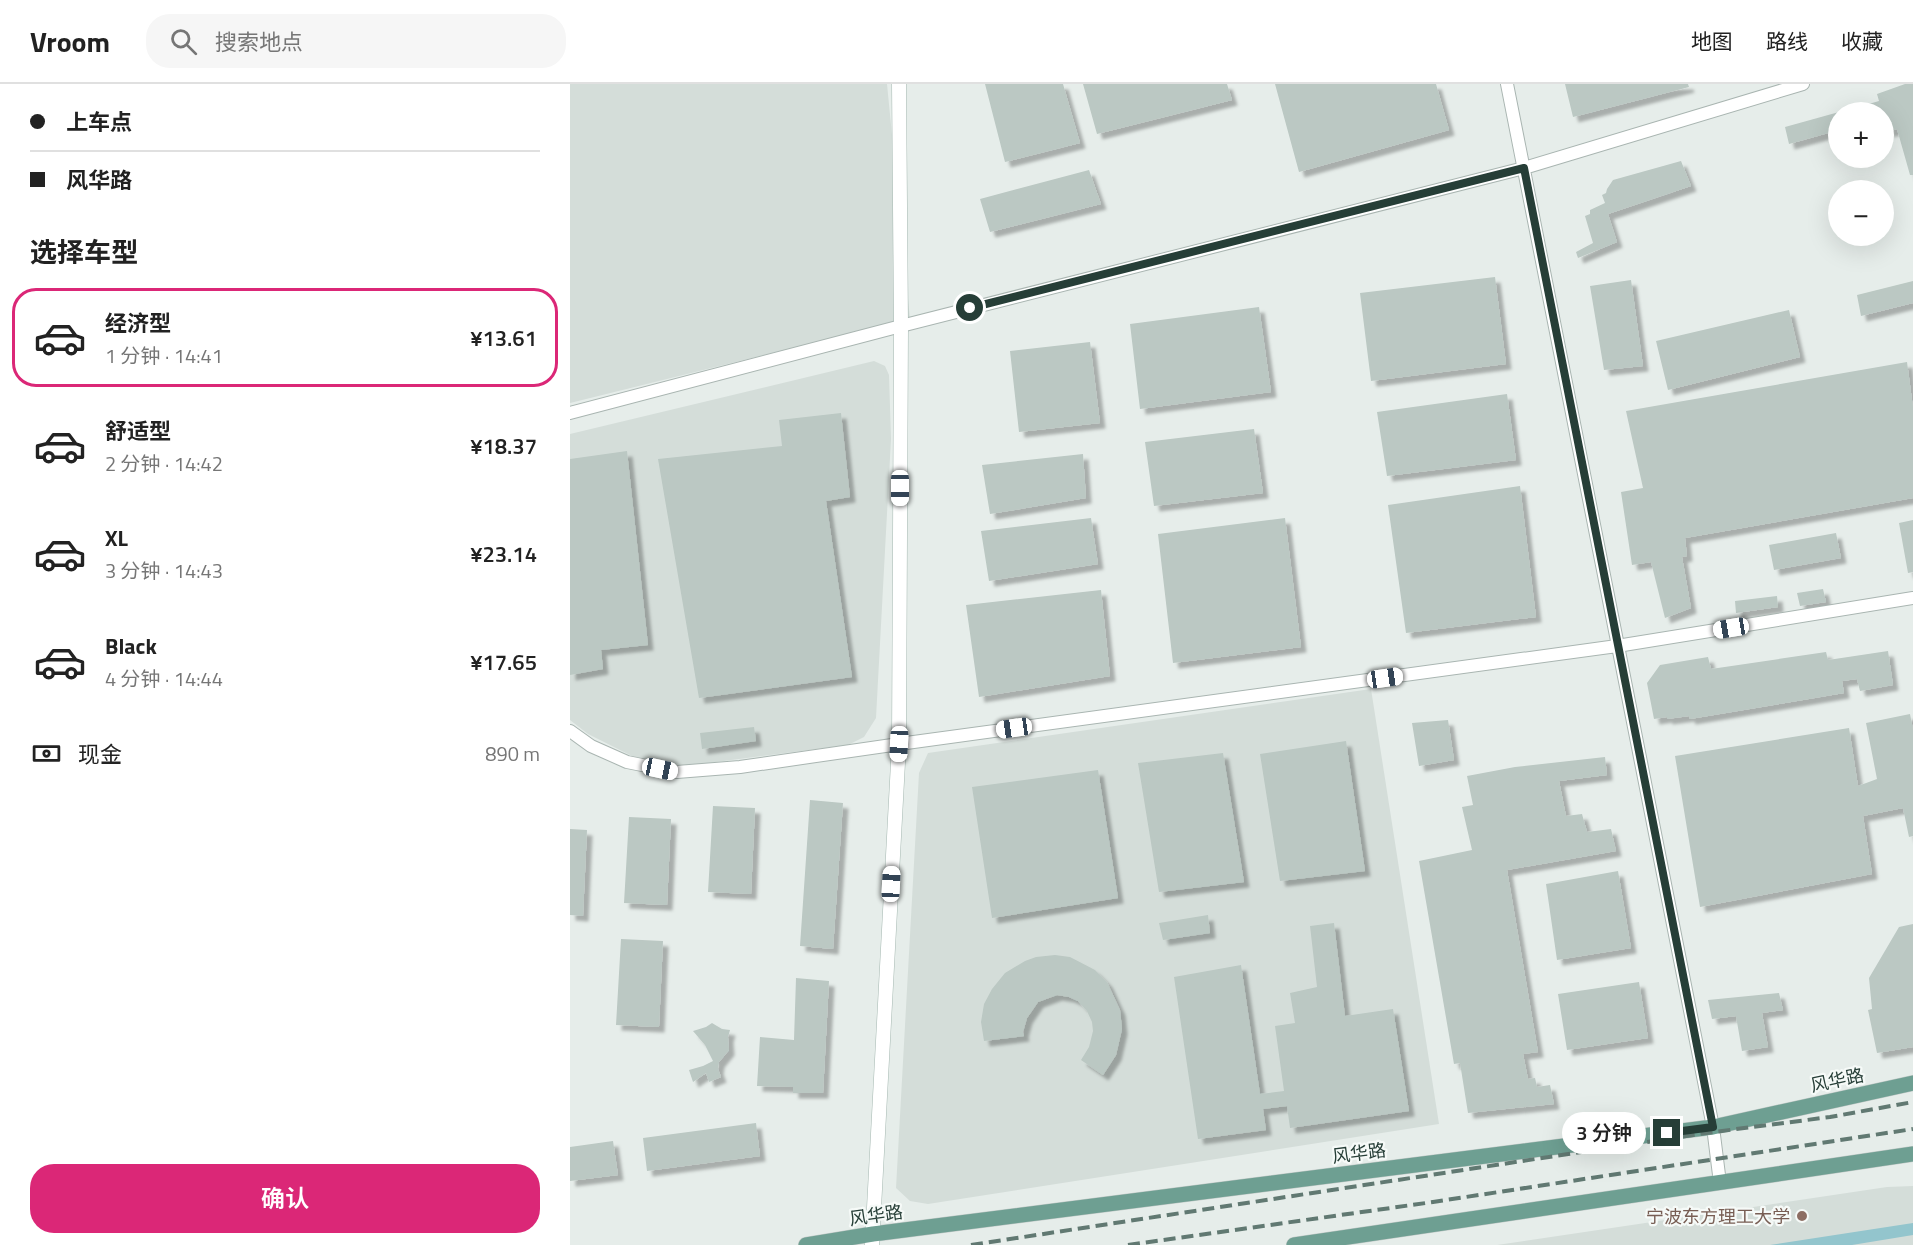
<!DOCTYPE html>
<html lang="zh">
<head>
<meta charset="utf-8">
<style>
	:root { --surface:#fff; --page:#f6f6f6; --text:#222; --muted:#767676; --line:#e0e0e0; --accent:#db2777 }
	body { margin:0; font-family:"Titillium Web","Noto Sans SC",sans-serif; background:var(--page); color:var(--text); height:100vh; display:flex; flex-direction:column; font-size:22px; white-space:nowrap }
	* { box-sizing:border-box; margin:0 }
	p { font-size:20px; color:var(--muted) }
	.icon { flex:none; width:33px; height:33px; fill:none; stroke:currentColor; stroke-width:2; stroke-linecap:round; stroke-linejoin:round }
	.map { position:relative; flex:1; overflow:hidden }
	.panel { display:flex; flex-direction:column; background:var(--surface); width:570px }
	.panel>* { flex:none }
	.top-card { display:grid; align-content:center; height:132px; padding:0 30px; background:var(--surface) }
	.buttons { position:absolute; left:1258px; top:18px; display:grid; gap:12px }
	.buttons a { display:grid; place-items:center; width:66px; height:66px; border-radius:50%; background:var(--surface); box-shadow:0 6px 24px #0002; font-size:30px }
	.end { position:absolute; width:27px; height:27px; margin:-14px; border:8px solid #263e37; background:#fff; box-shadow:0 0 0 3px #fff }
	.from { border-radius:50% }
	.bubble { position:absolute; height:42px; border-radius:21px; background:var(--surface); box-shadow:0 6px 24px #0002; font-size:20px; font-weight:600; line-height:42px; text-align:center }
	.car { position:absolute; width:18px; height:36px; margin:-18px -9px; border-radius:8px; box-shadow:0 0 4px 2px #0007; background:linear-gradient(#fff 24%,#345 0 40%,#fff 0 76%,#345 0 86%,#fff 0) }
	.top-card b { display:flex; align-items:center; gap:21px; height:57px; font-size:22px }
	.top-card b+b { border-top:2px solid var(--line) }
	.top-card i { width:15px; height:15px; background:var(--text) }
	ul { padding:0; list-style:none }
	li { display:flex; align-items:center; gap:18px; height:99px; margin:0 12px 9px; padding:0 18px; border:3px solid transparent; border-radius:24px }
	li div { flex:1 }
	li b { display:block; font-size:22px }
	li em { font-style:normal; font-weight:600 }
	li.on { border-color:var(--accent) }
	li>.icon { width:54px; height:54px; stroke-width:1.5 }
	h2 { padding:0 30px; font-size:27px; line-height:72px }
	.pay { display:flex; align-items:center; gap:15px; height:66px; padding:0 30px; font-size:22px }
	.pay p { margin-inline-start:auto }
	.primary-button { display:flex; gap:12px; margin-top:auto; padding:12px 30px }
	.primary-button a { flex:1; height:69px; border-radius:24px; background:var(--accent); color:#fff; font-size:24px; font-weight:600; line-height:69px; text-align:center }
	header { display:flex; align-items:center; gap:36px; box-sizing:border-box; height:84px; padding:0 30px; background:var(--surface); border-bottom:2px solid var(--line) }
	header strong { font-size:28px }
	nav { display:flex; gap:33px; margin-inline-start:auto; font-size:21px }
	.search { width:420px; height:54px; background:var(--page); display:flex; align-items:center; gap:15px; box-sizing:border-box; padding:0 21px; border-radius:24px; color:var(--muted); font-size:22px }
	main { display:flex; flex:1; min-height:0 }
	.map>svg:first-child { display:block }
</style>
</head>
<body>
<header>
<strong>Vroom</strong>
<div class="search"><svg class="icon" aria-label="search" viewBox="0 0 24 24"><circle cx="10" cy="10" r="6"/><path d="M15 15l6 6"/></svg>搜索地点</div>
<nav><a>地图</a><a>路线</a><a>收藏</a></nav>
</header>
<main>
<section class="panel">
<div class="top-card">
<b><i class="from"></i>上车点</b>
<b><i></i>风华路</b>
</div>
<h2>选择车型</h2>
<ul>
<li class="on"><svg class="icon" aria-label="car" viewBox="0 0 24 24"><path d="M5 17H2v-5l4-1 3-4h7l3 4 3 1v5h-3M9 17h6M6 11h13"/><circle cx="7" cy="17" r="2"/><circle cx="17" cy="17" r="2"/></svg><div><b>经济型</b><p>1 分钟 · 14:41</p></div><em>¥13.61</em></li>
<li><svg class="icon" aria-label="car" viewBox="0 0 24 24"><path d="M5 17H2v-5l4-1 3-4h7l3 4 3 1v5h-3M9 17h6M6 11h13"/><circle cx="7" cy="17" r="2"/><circle cx="17" cy="17" r="2"/></svg><div><b>舒适型</b><p>2 分钟 · 14:42</p></div><em>¥18.37</em></li>
<li><svg class="icon" aria-label="car" viewBox="0 0 24 24"><path d="M5 17H2v-5l4-1 3-4h7l3 4 3 1v5h-3M9 17h6M6 11h13"/><circle cx="7" cy="17" r="2"/><circle cx="17" cy="17" r="2"/></svg><div><b>XL</b><p>3 分钟 · 14:43</p></div><em>¥23.14</em></li>
<li><svg class="icon" aria-label="car" viewBox="0 0 24 24"><path d="M5 17H2v-5l4-1 3-4h7l3 4 3 1v5h-3M9 17h6M6 11h13"/><circle cx="7" cy="17" r="2"/><circle cx="17" cy="17" r="2"/></svg><div><b>Black</b><p>4 分钟 · 14:44</p></div><em>¥17.65</em></li>
</ul>
<div class="pay"><svg class="icon" aria-label="cash" viewBox="0 0 24 24"><path d="M3 7h18v10H3z"/><circle cx="12" cy="12" r="2"/></svg>现金<p>890 m</p></div>
<div class="primary-button"><a>确认</a></div>
</section>
<div class="map">
<svg width="1343" height="1161" viewBox="0 0 1343 1161">
	<defs>
		<filter id="shadow"><feDropShadow dx="5.5" dy="5.5" stdDeviation="1.5" flood-color="#0004"/></filter>
	</defs>
	<rect width="100%" height="100%" fill="#e6edea"/>
	<path fill="#d4ddd9" d="M 0,0 L 317,0 L 340,235 L 0,319 Z
		M 304,277 L 315,282 L 319,291 L 321,355 L 306,634 L 294,653 L 278,661 L 115,682 L 62,672 L 18,650 L 0,636 L 0,350 Z
		M 801,605 L 869,1040 L 358,1120 L 340,1117 L 326,1104 L 349,689 L 358,669 Z
		M 1343,1102 L 1343,1161 L 927,1161 L 1317,1103 Z"/>
	<path fill="#93c5cd" d="M 1343,1139 L 1343,1151 L 1282,1161 L 1200,1161 Z"/>
	<path fill="#bbc8c3" filter="url(#shadow)" d="M 415,0 L 493,0 L 510,59 L 435,78 Z
		M 513,0 L 657,0 L 662,16 L 527,50 Z
		M 705,0 L 866,0 L 879,46 L 729,88 Z
		M 995,0 L 1118,0 L 1119,3 L 1003,33 Z
		M 1335,0 L 1343,0 L 1343,91 L 1340,91 L 1327,45 L 1318,48 L 1314,28 L 1278,28 L 1278,26 L 1309,17 L 1307,10 Z
		M 1269,28 L 1269,46 L 1219,60 L 1215,43 Z
		M 1111,77 L 1121,102 L 1038,130 L 1047,158 L 1008,174 L 1006,168 L 1023,159 L 1015,132 L 1020,130 L 1020,126 L 1035,119 L 1032,111 L 1036,109 L 1037,105 L 1043,96 Z
		M 519,86 L 531,120 L 420,148 L 410,115 Z
		M 925,193 L 936,280 L 801,297 L 790,209 Z
		M 1061,196 L 1073,282 L 1034,286 L 1020,202 Z
		M 1343,197 L 1343,219 L 1291,232 L 1287,211 Z
		M 689,223 L 701,308 L 570,325 L 560,240 Z
		M 1219,226 L 1230,273 L 1098,306 L 1086,257 Z
		M 520,258 L 530,339 L 449,348 L 440,267 Z
		M 1337,278 L 1343,324 L 1343,414 L 1115,454 L 1117,472 L 1112,473 L 1121,524 L 1095,534 L 1081,478 L 1062,481 L 1051,408 L 1073,404 L 1056,327 Z
		M 937,310 L 946,376 L 817,392 L 807,328 Z
		M 271,329 L 280,413 L 256,417 L 282,593 L 129,614 L 88,375 L 212,362 L 209,336 Z
		M 684,345 L 693,409 L 584,422 L 575,358 Z
		M 57,367 L 78,561 L 31,566 L 33,585 L 0,591 L 0,375 Z
		M 513,370 L 516,414 L 420,430 L 412,381 Z
		M 950,402 L 966,533 L 836,549 L 818,421 Z
		M 521,434 L 528,480 L 419,497 L 411,447 Z
		M 715,434 L 731,563 L 603,579 L 588,450 Z
		M 1343,436 L 1343,488 L 1338,489 L 1329,439 Z
		M 1266,449 L 1271,474 L 1204,486 L 1199,461 Z
		M 1253,505 L 1256,518 L 1230,522 L 1227,509 Z
		M 531,506 L 540,592 L 409,613 L 396,521 Z
		M 1207,512 L 1208,523 L 1166,529 L 1165,517 Z
		M 1318,567 L 1323,601 L 1290,607 L 1287,595 L 1272,597 L 1274,609 L 1120,635 L 1119,632 L 1097,635 L 1097,633 L 1084,635 L 1077,599 L 1090,581 L 1138,573 L 1141,585 L 1256,568 L 1258,576 Z
		M 1340,630 L 1343,646 L 1343,752 L 1339,753 L 1333,724 L 1293,732 L 1302,790 L 1130,823 L 1105,672 L 1279,644 L 1288,702 L 1307,695 L 1296,639 Z
		M 878,636 L 884,676 L 849,682 L 842,639 Z
		M 184,643 L 186,657 L 132,665 L 130,649 Z
		M 776,657 L 795,787 L 710,797 L 690,670 Z
		M 653,669 L 674,798 L 589,808 L 568,679 Z
		M 1035,673 L 1037,691 L 989,697 L 996,732 L 1012,730 L 1017,748 L 1041,745 L 1046,767 L 937,786 L 968,968 L 953,970 L 958,995 L 965,994 L 967,1003 L 980,1001 L 984,1020 L 898,1029 L 890,979 L 884,980 L 849,777 L 902,766 L 892,723 L 903,721 L 897,692 L 945,683 Z
		M 528,686 L 548,814 L 422,834 L 402,703 Z
		M 240,716 L 273,719 L 263,865 L 230,862 Z
		M 143,722 L 185,724 L 181,810 L 138,808 Z
		M 59,733 L 101,735 L 97,821 L 54,819 Z
		M 0,745 L 17,746 L 13,832 L 0,831 Z
		M 1048,787 L 1061,864 L 987,876 L 976,800 Z
		M 638,831 L 640,849 L 593,856 L 589,839 Z
		M 764,839 L 775,932 L 823,925 L 839,1027 L 720,1044 L 717,1022 L 693,1025 L 696,1046 L 628,1055 L 604,893 L 671,881 L 690,1010 L 714,1007 L 705,942 L 725,939 L 720,909 L 747,903 L 740,842 Z
		M 1343,840 L 1343,963 L 1307,969 L 1298,926 L 1302,925 L 1299,894 L 1329,843 Z
		M 51,855 L 93,857 L 89,943 L 46,941 Z
		M 485,871 L 500,873 L 525,886 L 537,898 L 550,926 L 552,945 L 546,971 L 533,991 L 511,976 L 519,963 L 523,947 L 522,938 L 517,927 L 508,917 L 499,913 L 487,911 L 468,918 L 457,934 L 453,948 L 454,952 L 414,957 L 411,938 L 414,920 L 422,905 L 435,889 L 455,877 L 466,873 Z
		M 226,894 L 259,897 L 253,1009 L 223,1009 L 223,1003 L 187,1002 L 190,953 L 224,956 Z
		M 1069,898 L 1078,954 L 997,966 L 988,910 Z
		M 1209,909 L 1213,926 L 1192,929 L 1198,963 L 1172,967 L 1166,932 L 1142,935 L 1138,916 Z
		M 142,939 L 152,945 L 160,946 L 158,953 L 159,966 L 149,978 L 148,985 L 151,993 L 139,998 L 136,989 L 123,998 L 119,986 L 133,982 L 143,977 L 135,961 L 123,947 L 136,943 Z
		M 186,1039 L 190,1072 L 77,1087 L 73,1054 Z
		M 43,1057 L 48,1091 L 0,1097 L 0,1063 Z"/>
	<g fill="none" stroke-linecap="round" stroke-linejoin="round">
		<defs>
			<path id="tertiary" d="M 937,0 L 1143,1043 L 1150,1099
				M 0,329 L 331,242 L 954,84 L 1233,0
				M 0,647 L 21,662 L 57,678 L 107,688 L 170,683 L 329,660 L 1047,562 L 1343,514"/>
			<path id="secondary" d="M 302,1161 L 329,660 L 331,242 L 329,0"/>
			<path id="primary" d="M 236,1161 L 303,1150 L 1143,1043 L 1343,999
				M 724,1161 L 1343,1070"/>
		</defs>
		<use href="#tertiary" stroke="#a9b5b1" stroke-width="14"/>
		<use href="#secondary" stroke="#a5b8b1" stroke-width="15"/>
		<use href="#primary" stroke="#c2c9c7" stroke-width="16"/>
		<use href="#tertiary" stroke="#fff" stroke-width="12"/>
		<use href="#secondary" stroke="#fff" stroke-width="14"/>
		<use href="#primary" stroke="#6e9f92" stroke-width="15"/>
		<path stroke="#617972" stroke-width="4" stroke-dasharray="12 6" stroke-linecap="butt" d="M 401,1161 L 1136,1049 L 1260,1033 L 1343,1018
			M 558,1161 L 863,1118 L 1343,1045"/>
	</g>
	<g fill="none" stroke-linecap="round" stroke-linejoin="round">
		<path stroke="#263e37" stroke-width="8" d="M 400,224 L 954,84 L 1143,1043 L 1097,1049"/>
	</g>
	<circle fill="#8d6e63" stroke="#f6faf8" stroke-width="2" cx="1232" cy="1132" r="6"/>
	<g text-anchor="middle" dominant-baseline="central" stroke-width="4.5" stroke-linejoin="round" paint-order="stroke">
		<g font-size="18" fill="#263e37" stroke="#f6faf8">
			<text transform="translate(1267 996) rotate(-12)">风华路</text>
			<text transform="translate(789 1069) rotate(-7)">风华路</text>
			<text transform="translate(306 1131) rotate(-8)">风华路</text>
		</g>
		<g font-size="18" fill="#785e54" stroke="#f6faf8" text-anchor="end">
			<text x="1220" y="1132">宁波东方理工大学</text>
		</g>
	</g>
</svg>
<div class="buttons">
<a>+</a>
<a>−</a>
</div>
<i class="end from" style="left:400px;top:224px"></i>
<i class="end" style="left:1097px;top:1049px"></i>
<div class="bubble" style="left:992px;top:1028px;width:84px">3 分钟</div>
<i class="car" style="left:330px;top:404px;rotate:180deg"></i>
<i class="car" style="left:1161px;top:544px;rotate:261deg"></i>
<i class="car" style="left:815px;top:594px;rotate:82deg"></i>
<i class="car" style="left:444px;top:644px;rotate:262deg"></i>
<i class="car" style="left:329px;top:660px;rotate:183deg"></i>
<i class="car" style="left:90px;top:685px;rotate:102deg"></i>
<i class="car" style="left:321px;top:800px;rotate:3deg"></i>
</div>
</main>
</body>
</html>
